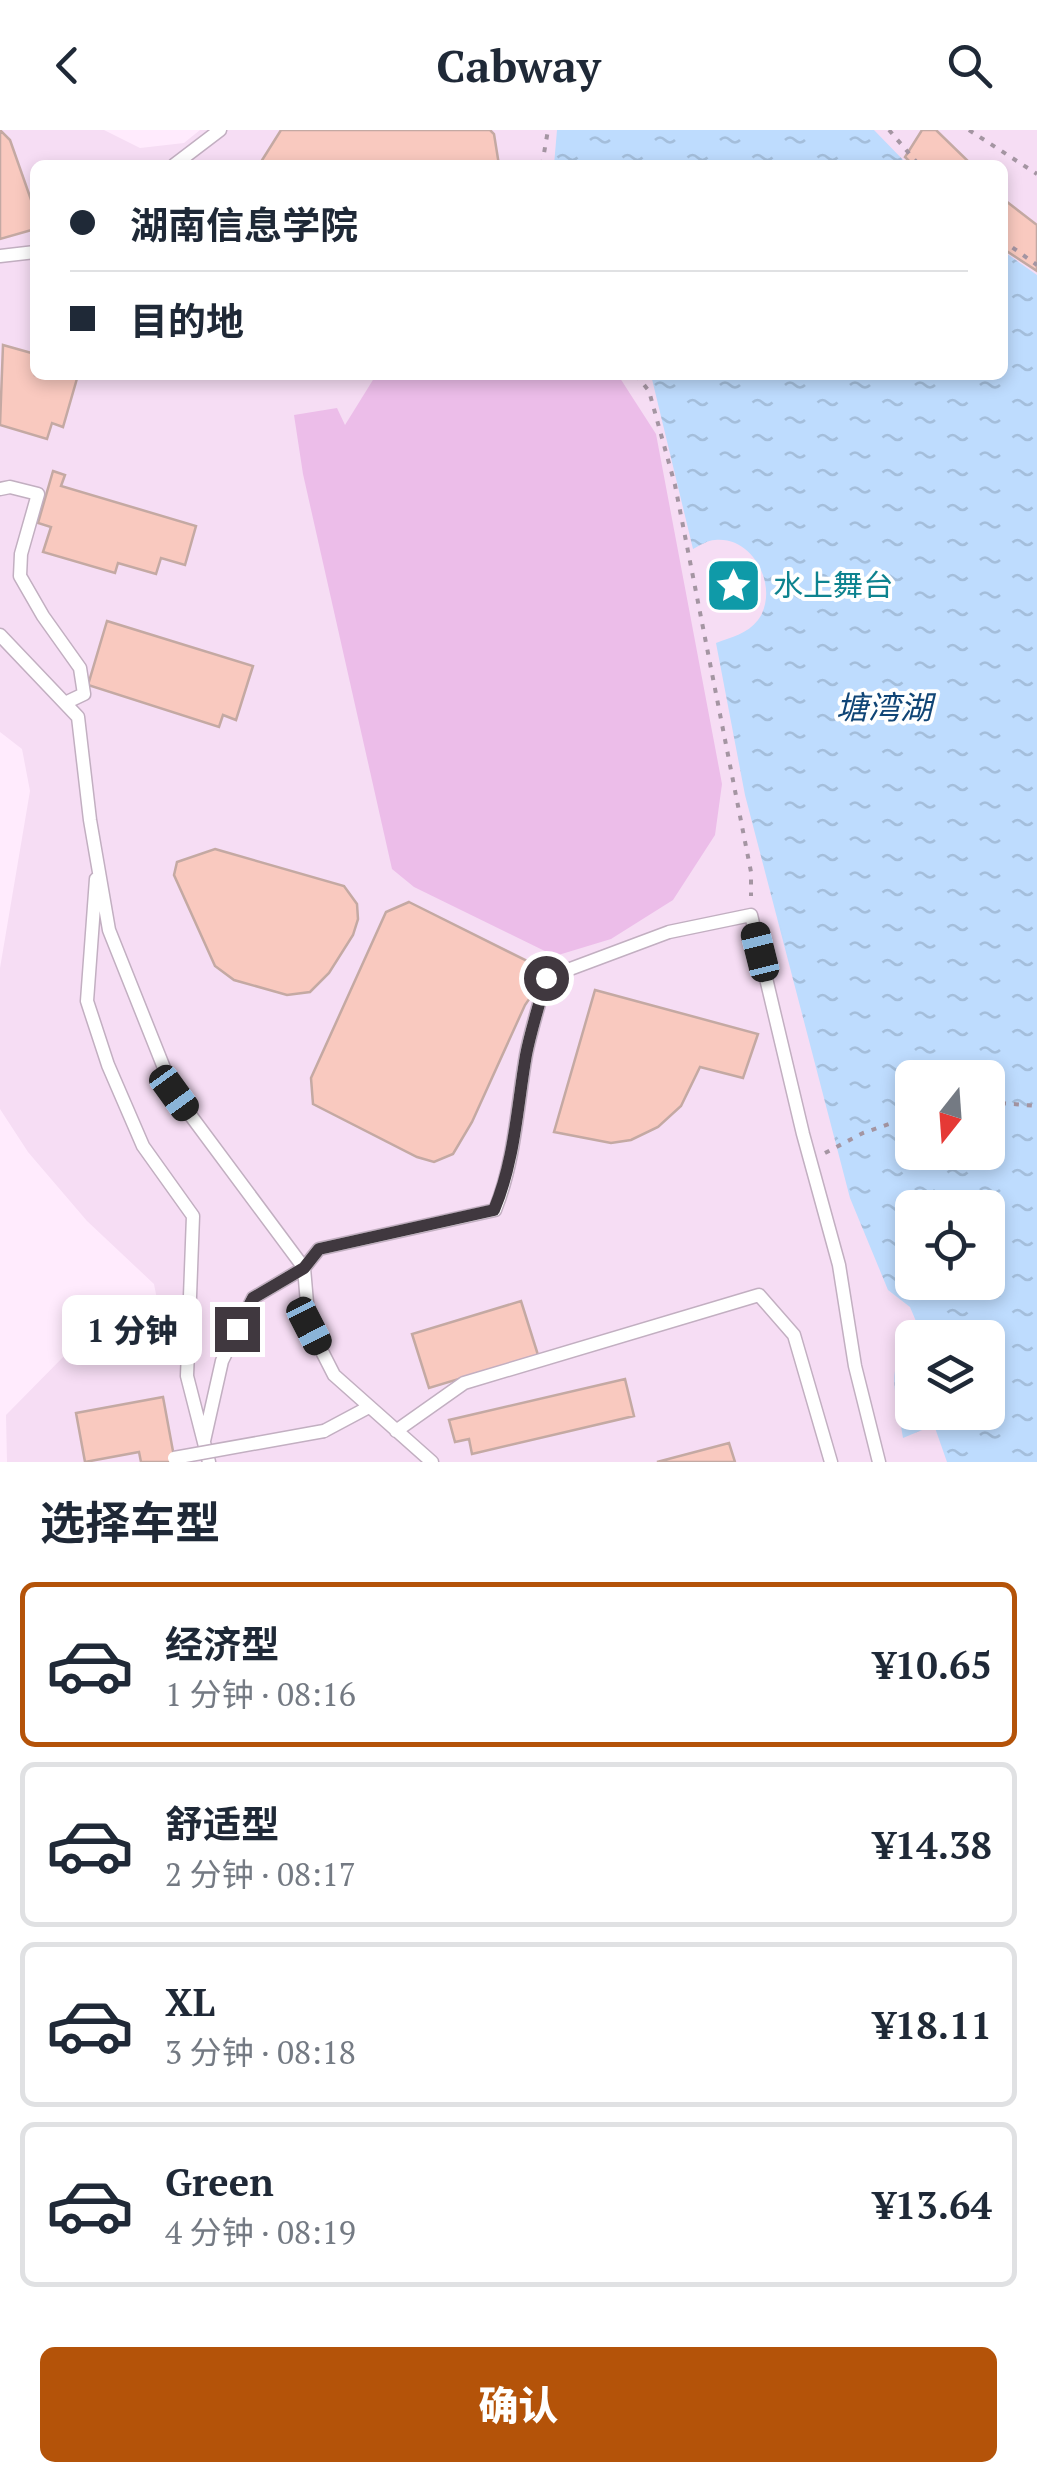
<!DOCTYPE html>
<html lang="zh">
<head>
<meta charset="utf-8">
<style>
	:root { --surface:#fff; --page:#f2f2f3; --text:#1f2937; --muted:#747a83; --line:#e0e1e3; --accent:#b45309 }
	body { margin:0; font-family:"PT Serif","Noto Sans SC",serif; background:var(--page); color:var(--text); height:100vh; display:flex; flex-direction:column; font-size:38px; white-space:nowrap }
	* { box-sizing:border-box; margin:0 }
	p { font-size:32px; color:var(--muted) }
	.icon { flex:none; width:55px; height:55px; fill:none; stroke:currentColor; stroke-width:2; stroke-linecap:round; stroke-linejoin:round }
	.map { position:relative; height:1332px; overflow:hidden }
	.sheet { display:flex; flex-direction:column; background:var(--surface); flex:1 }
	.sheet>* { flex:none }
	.banner { position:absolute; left:30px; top:30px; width:978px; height:220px; border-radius:15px; box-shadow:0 5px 15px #0003; display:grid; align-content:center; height:220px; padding:0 40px; background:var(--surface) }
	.needle { width:65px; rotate:197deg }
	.tools { position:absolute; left:895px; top:930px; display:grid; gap:20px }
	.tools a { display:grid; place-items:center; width:110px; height:110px; border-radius:15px; background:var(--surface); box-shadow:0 5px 15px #0003; font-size:50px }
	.end { position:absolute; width:45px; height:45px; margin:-22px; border:12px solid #40383f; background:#fff; box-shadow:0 0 0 5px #fff }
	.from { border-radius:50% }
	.bubble { position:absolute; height:70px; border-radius:15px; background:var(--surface); box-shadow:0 5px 15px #0003; font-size:32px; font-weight:800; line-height:70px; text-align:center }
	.car { position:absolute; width:30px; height:60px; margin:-30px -15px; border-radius:12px; box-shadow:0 0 8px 2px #0007; background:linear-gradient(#222 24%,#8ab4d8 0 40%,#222 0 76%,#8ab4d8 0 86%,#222 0) }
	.banner b { display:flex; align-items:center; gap:35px; height:95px; font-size:38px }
	.banner b+b { border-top:2px solid var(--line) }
	.banner i { width:25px; height:25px; background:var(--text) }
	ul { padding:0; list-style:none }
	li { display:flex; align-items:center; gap:30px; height:165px; margin:0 20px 15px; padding:0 20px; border:5px solid var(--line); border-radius:15px }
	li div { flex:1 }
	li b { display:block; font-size:38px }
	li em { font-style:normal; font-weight:800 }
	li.selected { border-color:var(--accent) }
	li>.icon { width:90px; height:90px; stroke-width:1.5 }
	h2 { padding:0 40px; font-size:45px; line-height:120px }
	.cta { display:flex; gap:20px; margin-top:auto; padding:20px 40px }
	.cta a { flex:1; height:115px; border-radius:15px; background:var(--accent); color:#fff; font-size:40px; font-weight:800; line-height:115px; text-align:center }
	header { display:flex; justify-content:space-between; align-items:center; height:130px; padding:0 40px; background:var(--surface); font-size:45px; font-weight:800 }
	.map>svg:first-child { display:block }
</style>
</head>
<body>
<header><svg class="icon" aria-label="back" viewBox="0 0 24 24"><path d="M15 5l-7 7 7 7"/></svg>Cabway<svg class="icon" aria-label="search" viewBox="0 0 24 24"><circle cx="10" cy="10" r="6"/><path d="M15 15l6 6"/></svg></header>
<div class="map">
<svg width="1037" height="1332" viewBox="0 0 1037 1332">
	<defs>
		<pattern id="water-ripples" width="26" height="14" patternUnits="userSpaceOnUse" patternTransform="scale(2.5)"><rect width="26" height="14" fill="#bedcfe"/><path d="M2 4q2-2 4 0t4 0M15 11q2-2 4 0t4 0" fill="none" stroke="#a4bedb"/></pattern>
	</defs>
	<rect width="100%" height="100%" fill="#ffebfd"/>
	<path fill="#f6ddf4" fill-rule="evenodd" d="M 0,0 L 104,0 L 140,18 L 184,13 L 200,0 L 1037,0 L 1037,1332 L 7,1332 L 6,1285 L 72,1218 L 162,1195 L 154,1154 L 87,1091 L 28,1022 L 0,979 L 0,838 L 30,661 L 22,619 L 0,602 ZM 35,35 L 1002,35 L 1002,245 L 35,245 ZM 912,948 L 988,948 L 988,1022 L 912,1022 ZM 912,1078 L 988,1078 L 988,1152 L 912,1152 ZM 912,1208 L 988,1208 L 988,1282 L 912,1282 Z"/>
	<path fill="#ecbde9" d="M 376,245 L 618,245 L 656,304 L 722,654 L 715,705 L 673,770 L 611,809 L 555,826 L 414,757 L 392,739 L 303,344 L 294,285 L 337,278 L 345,295 Z"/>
	<path fill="url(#water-ripples)" fill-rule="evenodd" d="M 557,0 L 874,0 L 908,35 L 554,35 Z
		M 1003,121 L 1037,145 L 1037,1332 L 947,1332 L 934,1295 L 903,1308 C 895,1255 883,1241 918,1196 L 910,1177 L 888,1160 L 850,1068 L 745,665 L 716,513 C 732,507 747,504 758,490 C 780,460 755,406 715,410 C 708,410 699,416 693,419 L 651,245 L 1002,245 ZM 912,948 L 988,948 L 988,1022 L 912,1022 ZM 912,1078 L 988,1078 L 988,1152 L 912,1152 ZM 912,1208 L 988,1208 L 988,1282 L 912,1282 Z"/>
	<path fill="#f9c9bf" stroke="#c4a9a3" stroke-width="2.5" d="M 0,0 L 10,10 L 35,81 L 35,99 L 0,109 Z
		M 281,0 L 490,0 L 494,4 L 499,35 L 259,35 Z
		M 922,0 L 936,0 L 972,35 L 913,35 L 905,27 Z
		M 1002,68 L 1037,95 L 1037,141 L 1002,118 Z
		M 3,215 L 35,224 L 35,245 L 78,245 L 63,297 L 52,293 L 47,309 L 0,295 Z
		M 53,341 L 65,345 L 61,356 L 196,396 L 185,435 L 161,428 L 156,444 L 118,433 L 115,443 L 43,422 L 51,397 L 38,393 Z
		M 107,491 L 253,536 L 236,590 L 223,585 L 219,597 L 88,555 Z
		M 215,719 L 344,756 L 357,774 L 358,789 L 353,805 L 329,843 L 310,862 L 287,865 L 234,850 L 215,836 L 174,745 L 177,732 Z
		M 409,772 L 531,833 L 538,856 L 525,875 L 472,992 L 453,1024 L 434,1032 L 417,1027 L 313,974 L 311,948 L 386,782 Z
		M 595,860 L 758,904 L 743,948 L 700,937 L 681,976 L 658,997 L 631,1010 L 611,1013 L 554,1002 Z
		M 521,1171 L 538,1225 L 429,1258 L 412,1204 Z
		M 625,1249 L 634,1286 L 472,1324 L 469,1309 L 455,1312 L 449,1290 Z
		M 163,1267 L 175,1332 L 141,1332 L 139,1322 L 85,1332 L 76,1283 Z
		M 729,1313 L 735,1332 L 657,1332 Z"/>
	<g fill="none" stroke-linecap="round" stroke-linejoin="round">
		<defs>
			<path id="service" d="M 174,35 L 220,0
				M 0,126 L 35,122
				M 0,359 L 10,357 L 38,364 L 21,424 L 20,446 L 43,486 L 80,538 L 84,564 L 65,573
				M 0,505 L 78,587 L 90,690 L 109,800 L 174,963 L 304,1138 L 253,1168 L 222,1231 L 204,1311
				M 96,749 L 87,871 L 108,935 L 143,1016 L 193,1086 L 187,1246 L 209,1332
				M 324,1301 L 369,1277
				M 396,1301 L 464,1253 L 759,1165 L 794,1205 L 831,1332
				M 432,1332 L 334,1245 L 309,1196 L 304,1138 L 319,1119 L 495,1080 C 515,1030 517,977 526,925 C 531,899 540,873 546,848 L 669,802 L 751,785 L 803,1004 L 839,1135 L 855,1236 L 879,1332"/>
		</defs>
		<use href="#service" stroke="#c2afc1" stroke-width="15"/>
		<path stroke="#a495a2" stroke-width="4" stroke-dasharray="5 8" stroke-linecap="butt" d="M 889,0 L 919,35
			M 969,0 L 1037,44
			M 542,35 L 548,0
			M 1002,110 L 1037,135
			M 636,245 L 649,261 L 675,355 L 751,742 L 751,766
			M 988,972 L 1037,976
			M 825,1023 L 863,1003 L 912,986"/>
		<use href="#service" stroke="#fff" stroke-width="12"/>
		<defs>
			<path id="service-bridge" d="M 174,1328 L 324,1301"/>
		</defs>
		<use href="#service-bridge" stroke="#c2afc1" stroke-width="15" stroke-linecap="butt"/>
		<use href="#service-bridge" stroke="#fff" stroke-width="12"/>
	</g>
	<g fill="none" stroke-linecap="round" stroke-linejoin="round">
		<path stroke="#40383f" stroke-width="12" d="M 237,1199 L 253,1168 L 304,1138 L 319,1119 L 494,1080 C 515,1030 517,977 526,925 C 531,899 540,873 546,848"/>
	</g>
	<defs>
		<symbol id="sight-square" viewBox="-11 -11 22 22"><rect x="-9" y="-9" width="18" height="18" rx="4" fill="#0f9aa8" stroke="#fff"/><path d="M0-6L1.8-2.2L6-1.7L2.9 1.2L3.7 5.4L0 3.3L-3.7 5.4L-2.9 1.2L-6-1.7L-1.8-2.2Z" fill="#fff"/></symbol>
	</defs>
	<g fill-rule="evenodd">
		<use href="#sight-square" x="702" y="424" width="63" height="63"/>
	</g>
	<g text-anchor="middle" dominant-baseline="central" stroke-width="8" stroke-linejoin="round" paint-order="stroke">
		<g font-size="30" fill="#0d838f" stroke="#fff" text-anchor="start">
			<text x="773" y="455">水上舞台</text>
		</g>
		<g font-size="32" font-style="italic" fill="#104576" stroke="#fff">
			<text x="884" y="577">塘湾湖</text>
		</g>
	</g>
</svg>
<div class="tools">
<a><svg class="needle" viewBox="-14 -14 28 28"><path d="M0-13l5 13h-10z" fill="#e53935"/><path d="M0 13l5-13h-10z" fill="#747a83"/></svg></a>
<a><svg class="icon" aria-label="locate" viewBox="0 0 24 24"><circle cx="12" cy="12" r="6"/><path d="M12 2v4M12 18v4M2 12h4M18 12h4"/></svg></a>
<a><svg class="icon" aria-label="layers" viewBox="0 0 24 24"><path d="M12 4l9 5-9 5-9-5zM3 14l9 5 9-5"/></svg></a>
</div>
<i class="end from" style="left:546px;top:848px"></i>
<i class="end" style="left:237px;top:1199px"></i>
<div class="bubble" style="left:62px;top:1165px;width:140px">1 分钟</div>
<i class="car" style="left:760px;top:822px;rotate:346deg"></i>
<i class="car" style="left:174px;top:963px;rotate:144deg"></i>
<i class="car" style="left:309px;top:1196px;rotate:153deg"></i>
<div class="banner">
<b><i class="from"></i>湖南信息学院</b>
<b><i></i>目的地</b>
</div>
</div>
<section class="sheet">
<h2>选择车型</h2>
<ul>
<li class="selected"><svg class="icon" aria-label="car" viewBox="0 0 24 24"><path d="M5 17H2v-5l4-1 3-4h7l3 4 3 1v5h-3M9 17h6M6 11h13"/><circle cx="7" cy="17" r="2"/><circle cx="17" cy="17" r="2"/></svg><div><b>经济型</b><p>1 分钟 · 08:16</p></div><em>¥10.65</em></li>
<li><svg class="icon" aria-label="car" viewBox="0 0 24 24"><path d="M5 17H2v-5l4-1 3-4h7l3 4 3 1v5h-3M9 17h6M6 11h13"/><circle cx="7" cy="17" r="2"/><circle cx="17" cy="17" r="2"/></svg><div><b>舒适型</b><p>2 分钟 · 08:17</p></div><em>¥14.38</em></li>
<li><svg class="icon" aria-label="car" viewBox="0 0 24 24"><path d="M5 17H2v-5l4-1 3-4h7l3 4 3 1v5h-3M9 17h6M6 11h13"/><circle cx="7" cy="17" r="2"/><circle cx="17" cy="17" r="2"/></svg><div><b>XL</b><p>3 分钟 · 08:18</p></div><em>¥18.11</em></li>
<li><svg class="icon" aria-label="car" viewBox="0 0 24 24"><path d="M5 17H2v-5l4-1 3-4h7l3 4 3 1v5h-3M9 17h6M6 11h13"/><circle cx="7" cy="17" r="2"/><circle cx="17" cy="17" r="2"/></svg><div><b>Green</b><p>4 分钟 · 08:19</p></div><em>¥13.64</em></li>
</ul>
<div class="cta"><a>确认</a></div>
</section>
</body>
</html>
